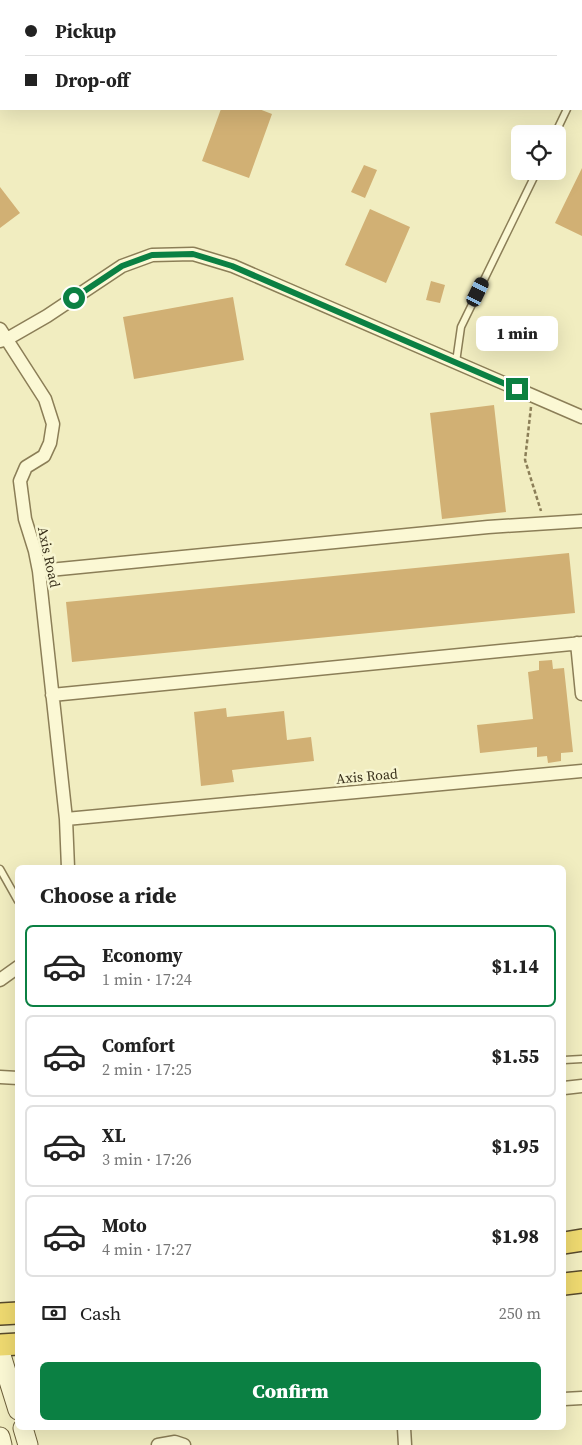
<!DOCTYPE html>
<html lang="en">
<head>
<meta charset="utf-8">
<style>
	:root { --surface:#fff; --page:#f2f2f2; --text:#222; --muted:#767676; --line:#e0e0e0; --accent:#0b8043 }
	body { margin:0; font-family:"Source Serif 4",serif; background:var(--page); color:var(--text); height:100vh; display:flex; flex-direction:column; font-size:19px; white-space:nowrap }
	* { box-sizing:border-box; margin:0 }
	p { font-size:16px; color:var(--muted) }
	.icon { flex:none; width:28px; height:28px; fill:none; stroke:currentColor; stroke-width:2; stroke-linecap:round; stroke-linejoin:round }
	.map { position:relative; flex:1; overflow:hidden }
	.sheet { position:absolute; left:15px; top:865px; width:551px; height:565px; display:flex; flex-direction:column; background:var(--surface); border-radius:8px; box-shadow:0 5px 20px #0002 }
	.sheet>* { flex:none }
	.banner { position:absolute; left:0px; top:0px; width:582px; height:110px; box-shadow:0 5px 20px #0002; display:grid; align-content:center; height:110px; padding:0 25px; background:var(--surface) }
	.fabs { position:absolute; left:511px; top:125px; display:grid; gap:10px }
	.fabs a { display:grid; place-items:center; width:55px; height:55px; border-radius:8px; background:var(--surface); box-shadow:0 5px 20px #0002; font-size:25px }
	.end { position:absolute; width:22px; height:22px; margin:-11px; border:6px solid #0b8043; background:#fff; box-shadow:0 0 0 2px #fff }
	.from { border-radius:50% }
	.bubble { position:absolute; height:35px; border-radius:8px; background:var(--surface); box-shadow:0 5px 20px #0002; font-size:16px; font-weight:800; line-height:35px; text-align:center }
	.car { position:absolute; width:15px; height:30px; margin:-15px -8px; border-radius:6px; box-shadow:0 0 4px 1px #0007; background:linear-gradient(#222 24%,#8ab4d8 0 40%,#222 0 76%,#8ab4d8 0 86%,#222 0) }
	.banner b { display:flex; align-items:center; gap:18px; height:48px; font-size:19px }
	.banner b+b { border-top:1px solid var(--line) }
	.banner i { width:12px; height:12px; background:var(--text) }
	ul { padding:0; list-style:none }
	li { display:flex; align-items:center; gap:15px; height:82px; margin:0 10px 8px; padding:0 15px; border:2px solid var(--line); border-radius:8px }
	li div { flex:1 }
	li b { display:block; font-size:19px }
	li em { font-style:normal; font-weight:800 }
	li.active { border-color:var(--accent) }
	li>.icon { width:45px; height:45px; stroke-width:1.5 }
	h2 { padding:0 25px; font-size:22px; line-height:60px }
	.pay { display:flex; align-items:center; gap:12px; height:55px; padding:0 25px; font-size:19px }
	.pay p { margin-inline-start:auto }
	.action { display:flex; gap:10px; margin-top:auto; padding:10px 25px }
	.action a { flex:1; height:58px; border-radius:8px; background:var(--accent); color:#fff; font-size:20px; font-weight:800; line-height:58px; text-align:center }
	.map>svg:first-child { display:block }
</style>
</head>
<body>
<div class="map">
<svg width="582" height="1445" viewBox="0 0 582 1445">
	<rect width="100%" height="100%" fill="#f1edc0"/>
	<path fill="#d1b074" d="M 221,109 L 259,109 L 272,114 L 249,178 L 202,161 Z
		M 364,165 L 377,170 L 365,198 L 351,192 Z
		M 582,168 L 582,236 L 555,223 Z
		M 0,187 L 20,213 L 0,228 Z
		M 370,209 L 410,227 L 386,283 L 345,265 Z
		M 431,281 L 445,285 L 440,303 L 426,300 Z
		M 233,297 L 244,360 L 134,379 L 123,317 Z
		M 494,405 L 506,512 L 442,519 L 430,413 Z
		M 569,553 L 575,613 L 72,662 L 66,602 Z
		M 552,660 L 553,669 L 564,668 L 573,752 L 561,753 L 561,761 L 548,763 L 547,756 L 537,757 L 537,747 L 480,753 L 477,725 L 533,719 L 528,672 L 539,670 L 539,661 Z
		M 226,708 L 227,717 L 284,711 L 287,740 L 311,737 L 314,761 L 232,770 L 234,782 L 201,786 L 194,712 Z"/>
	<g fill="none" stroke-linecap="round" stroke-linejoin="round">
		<defs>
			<path id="service" d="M 555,134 L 567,109
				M 456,362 L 461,327 L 537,171
				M 0,869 L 18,901
				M 564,1060 L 582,1059"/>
			<path id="minor" d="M 547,0 L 547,1
				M 0,100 L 1,99
				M 0,329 L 45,399 L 53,424 L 50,443 L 44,456 L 26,467 L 20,481 L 25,519 L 35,551 L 39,571 L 66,819 L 68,868
				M 0,341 L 7,339 L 47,316 L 122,266 L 152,255 L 193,254 L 233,266 L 582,417
				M 39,571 L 488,527 L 582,521
				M 577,643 L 582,694
				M 52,695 L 582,643
				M 66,819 L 582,771
				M 0,980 L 18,967
				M 0,1077 L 18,1078
				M 564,1088 L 582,1086
				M 564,1399 L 582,1398
				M 404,1428 L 405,1445
				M 158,1445 L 175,1442 L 184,1445"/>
			<path id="secondary" d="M 0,1352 L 18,1410
				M 23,1428 L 28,1445
				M 0,1437 L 2,1445"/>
			<path id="trunk" d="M 564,1243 L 582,1240
				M 564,1284 L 582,1282
				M 0,1314 L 18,1313
				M 0,1345 L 18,1344"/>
		</defs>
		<use href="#service" stroke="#8b7e57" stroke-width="9"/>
		<use href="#minor" stroke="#8b7e57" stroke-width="15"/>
		<use href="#secondary" stroke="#6d5f3a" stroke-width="21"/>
		<use href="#trunk" stroke="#584a2c" stroke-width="24"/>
		<path stroke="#8b7e57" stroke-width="2.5" stroke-dasharray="4 2.5" stroke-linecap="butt" d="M 531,407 L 525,460 L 541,511"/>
		<use href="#service" stroke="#fbf8d4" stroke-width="6"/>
		<use href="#minor" stroke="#fbf8d4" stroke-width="12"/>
		<use href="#secondary" stroke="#fbf8d4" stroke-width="19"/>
		<use href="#trunk" stroke="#eed970" stroke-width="21"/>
	</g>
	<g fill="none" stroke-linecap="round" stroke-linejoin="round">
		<path stroke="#0b8043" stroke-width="6" d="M 74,298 L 122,266 L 152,255 L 193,254 L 232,266 L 517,389"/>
	</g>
	<g text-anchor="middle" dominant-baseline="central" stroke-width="5" stroke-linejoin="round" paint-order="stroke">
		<g font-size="14" fill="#3a311c" stroke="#f7f5d0">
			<text transform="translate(49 557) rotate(78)">Axis Road</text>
			<text transform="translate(367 776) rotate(-5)">Axis Road</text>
		</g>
	</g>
</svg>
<div class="fabs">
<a><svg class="icon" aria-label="locate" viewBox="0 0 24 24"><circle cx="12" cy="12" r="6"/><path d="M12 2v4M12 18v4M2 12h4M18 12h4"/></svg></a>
</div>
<i class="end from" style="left:74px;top:298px"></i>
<i class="end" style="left:517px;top:389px"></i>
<div class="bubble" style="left:476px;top:316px;width:82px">1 min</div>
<i class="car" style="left:478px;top:292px;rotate:26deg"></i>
<div class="banner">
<b><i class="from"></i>Pickup</b>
<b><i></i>Drop-off</b>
</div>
<section class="sheet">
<h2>Choose a ride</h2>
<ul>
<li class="active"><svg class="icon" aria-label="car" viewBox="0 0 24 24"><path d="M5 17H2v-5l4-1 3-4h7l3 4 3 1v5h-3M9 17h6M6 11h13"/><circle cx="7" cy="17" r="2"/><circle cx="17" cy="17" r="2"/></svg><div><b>Economy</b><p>1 min · 17:24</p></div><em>$1.14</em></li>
<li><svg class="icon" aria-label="car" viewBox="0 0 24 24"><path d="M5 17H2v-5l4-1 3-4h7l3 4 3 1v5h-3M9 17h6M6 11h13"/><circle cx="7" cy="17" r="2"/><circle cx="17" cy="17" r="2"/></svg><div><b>Comfort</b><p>2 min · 17:25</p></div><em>$1.55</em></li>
<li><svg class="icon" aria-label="car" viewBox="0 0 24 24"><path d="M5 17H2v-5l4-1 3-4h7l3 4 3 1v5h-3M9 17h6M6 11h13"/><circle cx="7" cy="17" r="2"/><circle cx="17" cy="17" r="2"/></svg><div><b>XL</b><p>3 min · 17:26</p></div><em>$1.95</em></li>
<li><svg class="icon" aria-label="car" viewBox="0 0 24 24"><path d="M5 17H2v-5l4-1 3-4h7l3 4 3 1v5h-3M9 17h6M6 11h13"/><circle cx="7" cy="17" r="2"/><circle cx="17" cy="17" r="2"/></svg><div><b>Moto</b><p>4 min · 17:27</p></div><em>$1.98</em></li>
</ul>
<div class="pay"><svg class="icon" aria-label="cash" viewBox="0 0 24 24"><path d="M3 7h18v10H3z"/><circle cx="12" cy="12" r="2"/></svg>Cash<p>250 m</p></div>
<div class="action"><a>Confirm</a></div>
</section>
</div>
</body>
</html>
